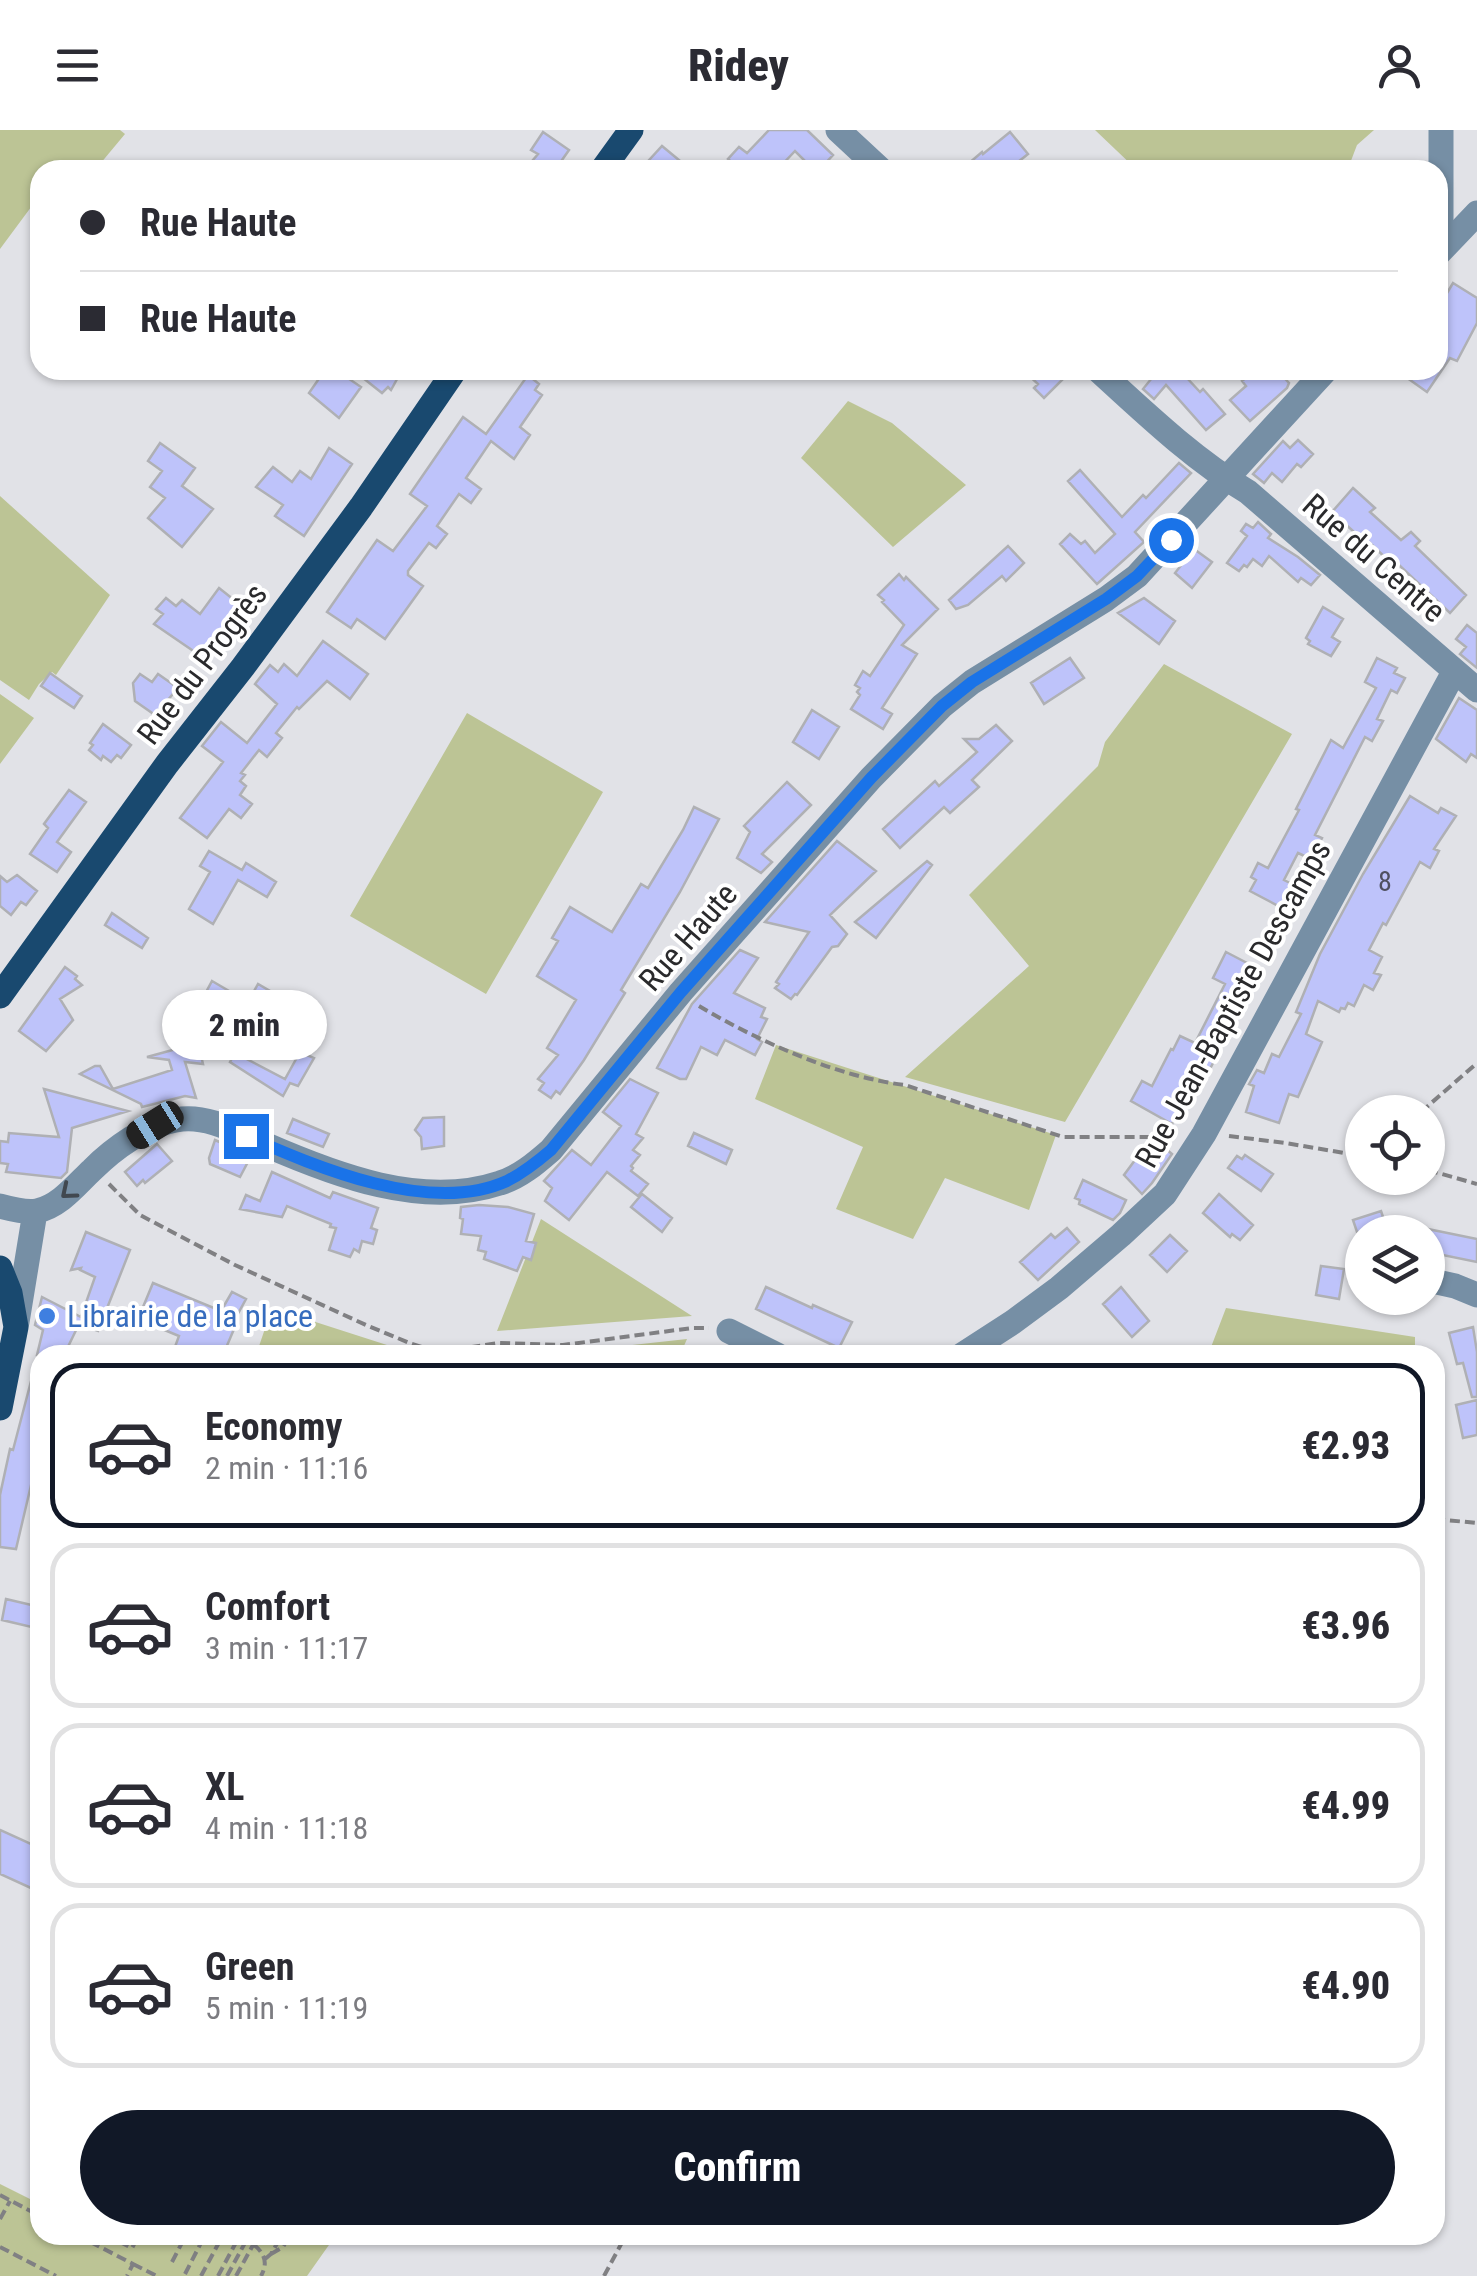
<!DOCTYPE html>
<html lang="en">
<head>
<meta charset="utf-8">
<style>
	:root { --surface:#fff; --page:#f2f2f3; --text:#2b2b33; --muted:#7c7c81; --line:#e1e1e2; --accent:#111827 }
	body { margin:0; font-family:"Roboto Condensed",sans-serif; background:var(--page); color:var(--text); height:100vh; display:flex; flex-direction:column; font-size:38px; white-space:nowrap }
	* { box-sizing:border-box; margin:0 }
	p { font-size:32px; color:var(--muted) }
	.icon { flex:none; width:55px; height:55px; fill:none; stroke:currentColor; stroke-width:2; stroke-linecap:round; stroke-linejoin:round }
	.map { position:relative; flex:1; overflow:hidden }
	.panel { position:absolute; left:30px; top:1215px; width:1415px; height:900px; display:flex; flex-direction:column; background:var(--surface); border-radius:30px; box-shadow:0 2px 8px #0004 }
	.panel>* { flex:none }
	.top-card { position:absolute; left:30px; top:30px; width:1418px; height:220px; border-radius:30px; box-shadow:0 2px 8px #0004; display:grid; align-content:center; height:220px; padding:0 50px; background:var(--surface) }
	.controls { position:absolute; left:1345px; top:965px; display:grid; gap:20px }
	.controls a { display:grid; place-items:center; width:100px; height:100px; border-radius:50%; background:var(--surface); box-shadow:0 2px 8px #0004; font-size:50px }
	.end { position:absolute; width:45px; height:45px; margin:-22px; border:12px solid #1a73e8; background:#fff; box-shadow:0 0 0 5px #fff }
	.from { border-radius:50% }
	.bubble { position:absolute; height:70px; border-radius:35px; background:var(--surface); box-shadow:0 2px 8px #0004; font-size:32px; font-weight:800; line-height:70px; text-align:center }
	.car { position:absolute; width:30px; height:60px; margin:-30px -15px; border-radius:12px; box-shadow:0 0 8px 2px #0007; background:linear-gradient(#222 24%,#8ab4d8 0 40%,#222 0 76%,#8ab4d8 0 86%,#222 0) }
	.top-card b { display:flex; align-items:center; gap:35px; height:95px; font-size:38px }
	.top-card b+b { border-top:2px solid var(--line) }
	.top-card i { width:25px; height:25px; background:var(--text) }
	ul { padding:18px 0 0; list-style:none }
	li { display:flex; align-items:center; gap:30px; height:165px; margin:0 20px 15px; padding:0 30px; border:5px solid var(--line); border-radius:30px }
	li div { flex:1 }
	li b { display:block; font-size:38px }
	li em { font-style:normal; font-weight:800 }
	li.current { border-color:var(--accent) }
	li>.icon { width:90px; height:90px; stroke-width:1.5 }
	.cta { display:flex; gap:20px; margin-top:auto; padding:20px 50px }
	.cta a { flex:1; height:115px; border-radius:60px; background:var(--accent); color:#fff; font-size:40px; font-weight:800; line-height:115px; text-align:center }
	header { display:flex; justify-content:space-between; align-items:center; height:130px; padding:0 50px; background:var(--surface); font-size:45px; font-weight:800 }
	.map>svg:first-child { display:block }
</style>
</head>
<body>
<header><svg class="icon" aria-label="menu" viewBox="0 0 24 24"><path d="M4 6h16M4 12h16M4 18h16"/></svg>Ridey<svg class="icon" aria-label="person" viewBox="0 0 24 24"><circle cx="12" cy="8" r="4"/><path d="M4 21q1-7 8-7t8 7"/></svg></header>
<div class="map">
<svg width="1477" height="2146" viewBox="0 0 1477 2146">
	<rect width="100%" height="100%" fill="#e1e2e7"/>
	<path fill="#bcc495" d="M 0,0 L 120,0 L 125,4 L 95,40 L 40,40 L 40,65 L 0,119 Z
		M 1095,0 L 1374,0 L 1357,15 L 1349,36 L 1353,40 L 1137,40 Z
		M 848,271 L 892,293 L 966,355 L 893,417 L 801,328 Z
		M 0,366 L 110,465 L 56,545 L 52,542 L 39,554 L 29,570 L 0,550 Z
		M 1164,534 L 1292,604 L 1065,992 L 905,947 L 1029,836 L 969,765 L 1098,636 L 1105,612 Z
		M 0,564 L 34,588 L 0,634 Z
		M 467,583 L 603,662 L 486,864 L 350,786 Z
		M 776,915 L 1056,1005 L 1029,1080 L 945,1048 L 913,1109 L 836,1079 L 863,1017 L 755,969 Z
		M 541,1089 L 692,1186 L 497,1201 Z
		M 272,1178 L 418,1225 L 256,1225 Z
		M 1226,1178 L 1415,1207 L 1415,1225 L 1208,1225 Z
		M 687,1209 L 680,1225 L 541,1225 Z
		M 40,2050 L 40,2105 L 336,2105 L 307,2146 L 0,2146 L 0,2054 L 34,2071 Z"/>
	<path fill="#bec3fa" stroke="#afb0b4" stroke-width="2.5" d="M 769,0 L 807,0 L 833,25 L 819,40 L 814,40 L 795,21 L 777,40 L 740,40 L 728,29 L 739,17 L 747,23 Z
		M 543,2 L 569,20 L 555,40 L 547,40 L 533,30 L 538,24 L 531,20 Z
		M 1010,2 L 1028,24 L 1008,40 L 961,40 L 982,22 L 983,24 Z
		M 662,16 L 691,40 L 640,40 Z
		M 1453,153 L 1477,168 L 1477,193 L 1457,231 L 1450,228 L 1427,262 L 1396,240 L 1438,240 L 1438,178 Z
		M 325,240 L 336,240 L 361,257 L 339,288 L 309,263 Z
		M 353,240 L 402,240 L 391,260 L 388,257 L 382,263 Z
		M 1023,240 L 1054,240 L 1063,249 L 1044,268 L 1034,258 L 1038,254 Z
		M 1154,240 L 1179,240 L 1177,242 L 1185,248 L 1186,247 L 1200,262 L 1203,259 L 1225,284 L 1206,300 L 1166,255 L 1154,269 L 1143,259 L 1156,243 Z
		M 1242,240 L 1261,240 L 1268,248 L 1277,240 L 1289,253 L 1287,258 L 1250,291 L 1230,270 L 1246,256 L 1242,251 L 1248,246 Z
		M 528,245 L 539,254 L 535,260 L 542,265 L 520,297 L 530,305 L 514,329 L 491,311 L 466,348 L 481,359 L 471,373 L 459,364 L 437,396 L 447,404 L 436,418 L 429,413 L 408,441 L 408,445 L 423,456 L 385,509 L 357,489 L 351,498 L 327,482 L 377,410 L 393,421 L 427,376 L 410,364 L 463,287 L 486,304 Z
		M 1298,310 L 1313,324 L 1301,337 L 1297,334 L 1282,352 L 1272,343 L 1264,353 L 1253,344 L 1283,311 L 1290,318 Z
		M 160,313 L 195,338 L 182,356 L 213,379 L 182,417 L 148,388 L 165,368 L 150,357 L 162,341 L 148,331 Z
		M 329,318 L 352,334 L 304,406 L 275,386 L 283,375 L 256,357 L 273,337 L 292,352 L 300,341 L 311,349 Z
		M 1179,333 L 1191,343 L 1135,402 L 1144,412 L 1097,454 L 1060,414 L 1070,404 L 1081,414 L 1085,411 L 1095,423 L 1115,404 L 1068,351 L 1080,340 L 1122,387 L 1143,365 L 1146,368 Z
		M 1353,358 L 1375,378 L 1370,382 L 1401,410 L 1411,402 L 1420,411 L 1415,416 L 1466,465 L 1450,483 L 1398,434 L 1395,437 L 1367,410 L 1365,412 L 1332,382 Z
		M 1258,392 L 1271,404 L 1268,408 L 1298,427 L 1320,445 L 1311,455 L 1301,448 L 1298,452 L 1269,426 L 1262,436 L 1253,429 L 1247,437 L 1244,435 L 1239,441 L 1227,433 L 1247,406 L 1241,401 L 1246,394 L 1253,398 Z
		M 1008,416 L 1024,433 L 1006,451 L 1002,446 L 968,475 L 956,479 L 949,470 Z
		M 1194,419 L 1212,432 L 1192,458 L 1175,443 Z
		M 899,444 L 904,450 L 906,447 L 938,479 L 902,515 L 917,524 L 882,578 L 892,584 L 883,599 L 851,579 L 860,565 L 857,562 L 860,558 L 855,555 L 863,541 L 870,546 L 904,495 L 882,472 L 884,470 L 878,465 Z
		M 219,458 L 248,481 L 226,512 L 223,510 L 208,531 L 154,494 L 163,484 L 156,479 L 166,468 L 176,476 L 182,470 L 200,484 Z
		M 1144,468 L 1175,491 L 1159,514 L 1118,483 Z
		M 1323,477 L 1343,489 L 1332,507 L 1340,512 L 1331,526 L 1308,514 L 1310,511 L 1306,508 Z
		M 1467,495 L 1477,503 L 1477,538 L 1460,524 L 1466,517 L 1456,509 Z
		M 323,511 L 368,544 L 350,569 L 327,551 L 299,579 L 297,577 L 276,603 L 282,608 L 267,627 L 259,620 L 241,643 L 245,645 L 240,651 L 246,656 L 240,665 L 252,674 L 241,688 L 229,679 L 207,708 L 180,688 L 223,632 L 202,616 L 221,592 L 247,613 L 277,574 L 255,554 L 262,545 L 270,535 L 278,542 L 284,534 L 297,546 Z
		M 1070,528 L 1084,548 L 1044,574 L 1031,553 Z
		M 1377,528 L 1397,538 L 1394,543 L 1405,548 L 1397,563 L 1391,560 L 1377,589 L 1383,591 L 1372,611 L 1365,607 L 1315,705 L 1322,708 L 1311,729 L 1298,723 L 1284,750 L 1296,756 L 1284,779 L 1250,761 L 1256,750 L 1251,747 L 1258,733 L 1268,738 L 1299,680 L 1296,679 L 1331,610 L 1343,618 L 1376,558 L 1365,552 Z
		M 50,543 L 82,566 L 74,578 L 41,556 Z
		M 140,544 L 152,552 L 158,544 L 178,558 L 155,585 L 135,571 L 133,553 Z
		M 1459,568 L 1477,580 L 1477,628 L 1471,624 L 1466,632 L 1436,609 Z
		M 812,580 L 839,597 L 819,629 L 793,612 Z
		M 103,594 L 131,615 L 121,628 L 117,625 L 111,632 L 103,626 L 101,630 L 89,620 L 93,615 L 90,613 Z
		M 996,595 L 1012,611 L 972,650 L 979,657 L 950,683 L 944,677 L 900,718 L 883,699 L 935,651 L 939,656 L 977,622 L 964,609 L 979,609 Z
		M 787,652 L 811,675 L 762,724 L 772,732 L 761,743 L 737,728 L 750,702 L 744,696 Z
		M 69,660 L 86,672 L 57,712 L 71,722 L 57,742 L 30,724 L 48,698 L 44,694 Z
		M 1410,666 L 1438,683 L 1441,678 L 1456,686 L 1434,719 L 1439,721 L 1430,738 L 1420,732 L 1386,795 L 1383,793 L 1369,820 L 1382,827 L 1374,843 L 1381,845 L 1373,860 L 1364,855 L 1354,876 L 1348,873 L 1345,879 L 1341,878 L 1339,882 L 1318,871 L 1306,904 L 1322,912 L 1298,967 L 1289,964 L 1279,993 L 1246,982 L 1254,956 L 1249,954 L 1257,940 L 1264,943 L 1272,924 L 1279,927 L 1301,884 L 1296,882 L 1320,824 L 1363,744 Z
		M 694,677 L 719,689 L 680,762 L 621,860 L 625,863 L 584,930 L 560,964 L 556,961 L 551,968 L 539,960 L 544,953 L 538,949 L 558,925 L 547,918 L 576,870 L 537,846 L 558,811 L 552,808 L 570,777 L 612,802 L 641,754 L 648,758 L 683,700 Z
		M 837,711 L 876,741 L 830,785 L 847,804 L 838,816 L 832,817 L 797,865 L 795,864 L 791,869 L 775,858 L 779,854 L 776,852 L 809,802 L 765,792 Z
		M 209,721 L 242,740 L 246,733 L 276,752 L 267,767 L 238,750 L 213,794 L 189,779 L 210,742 L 200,736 Z
		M 927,731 L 932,735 L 876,808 L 855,792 Z
		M 17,745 L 37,761 L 26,775 L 21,772 L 11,785 L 0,776 L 0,746 L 7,752 Z
		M 112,783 L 148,808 L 142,818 L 105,795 Z
		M 740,820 L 758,828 L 734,863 L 765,878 L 761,887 L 767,889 L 757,909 L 762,912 L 755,925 L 725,910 L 717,925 L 701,917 L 686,949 L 680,949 L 657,938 L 692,874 Z
		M 1226,822 L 1247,833 L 1242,842 L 1253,848 L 1214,923 L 1217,925 L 1203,953 L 1196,949 L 1172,994 L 1131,971 L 1142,951 L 1152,956 L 1171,919 L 1173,920 L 1180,906 L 1195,913 L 1225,854 L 1213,848 Z
		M 65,837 L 77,846 L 75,849 L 82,855 L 60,869 L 73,890 L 46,921 L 19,901 Z
		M 212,851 L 248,872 L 258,854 L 270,861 L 259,879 L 262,881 L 254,894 L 251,892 L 248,898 L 237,892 L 240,886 L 205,864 Z
		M 198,913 L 203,934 L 185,932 L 196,968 L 185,966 L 142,977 L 141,974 L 80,944 L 95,936 L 100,936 L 113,959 L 172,940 L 169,930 L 147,927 Z
		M 300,922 L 314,928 L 298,956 L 290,953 L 283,966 L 230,932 L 235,923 L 285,949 Z
		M 630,949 L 658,963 L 636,1004 L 643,1008 L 633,1020 L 640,1025 L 631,1036 L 633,1038 L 631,1041 L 648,1054 L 638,1066 L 607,1042 L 569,1090 L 545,1071 L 552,1058 L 544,1051 L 572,1020 L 591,1035 L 621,996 L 603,982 Z
		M 44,959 L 128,981 L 72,998 L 67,1042 L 61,1048 L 6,1042 L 8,1034 L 0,1033 L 0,1011 L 8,1012 L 9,1003 L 59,1007 Z
		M 444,987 L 444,1016 L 422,1019 L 421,1007 L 415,1000 L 423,988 Z
		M 293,989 L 329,1004 L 323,1017 L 287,1003 Z
		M 694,1003 L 732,1020 L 726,1034 L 688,1016 Z
		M 1152,1007 L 1172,1024 L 1152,1053 L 1142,1064 L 1124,1045 Z
		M 215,1010 L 251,1026 L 240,1047 L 210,1034 L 209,1028 Z
		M 157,1014 L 172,1031 L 145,1053 L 143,1050 L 137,1056 L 125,1042 Z
		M 1245,1025 L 1273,1044 L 1261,1061 L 1228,1038 L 1237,1026 L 1242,1029 Z
		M 272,1042 L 330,1068 L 333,1062 L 378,1078 L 371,1098 L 377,1100 L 373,1114 L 362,1111 L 359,1122 L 354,1119 L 350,1127 L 329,1120 L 336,1098 L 330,1097 L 331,1094 L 287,1076 L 282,1087 L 240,1079 L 246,1065 L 260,1071 Z
		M 1083,1050 L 1126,1070 L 1120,1083 L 1113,1090 L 1079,1074 L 1080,1070 L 1075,1068 Z
		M 642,1064 L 672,1088 L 662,1102 L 631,1077 Z
		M 1219,1064 L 1253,1095 L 1240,1110 L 1232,1104 L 1230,1107 L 1203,1083 Z
		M 479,1075 L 508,1077 L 534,1084 L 526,1111 L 536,1113 L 531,1130 L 523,1127 L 517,1141 L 484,1129 L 486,1122 L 478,1120 L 481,1106 L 461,1104 L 463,1089 L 460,1088 L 461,1077 Z
		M 1381,1081 L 1388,1102 L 1357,1102 L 1353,1090 Z
		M 1067,1098 L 1079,1112 L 1038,1150 L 1020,1132 L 1051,1104 L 1055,1108 Z
		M 1428,1099 L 1477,1109 L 1477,1132 L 1428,1122 Z
		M 86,1102 L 130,1120 L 117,1153 L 98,1201 L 79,1194 L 64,1225 L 37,1225 L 43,1200 L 35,1195 L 42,1167 L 81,1187 L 95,1147 L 80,1140 L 81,1138 L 71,1140 Z
		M 1170,1105 L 1187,1121 L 1167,1142 L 1150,1125 Z
		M 1321,1136 L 1344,1139 L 1339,1169 L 1316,1165 Z
		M 153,1153 L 221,1181 L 232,1162 L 246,1169 L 234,1191 L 237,1192 L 223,1225 L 172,1225 L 179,1206 L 138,1189 Z
		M 766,1157 L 812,1178 L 813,1175 L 852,1192 L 839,1218 L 756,1179 Z
		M 1121,1157 L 1149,1191 L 1132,1207 L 1103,1174 Z
		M 1473,1197 L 1477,1222 L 1477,1267 L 1472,1267 L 1463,1233 L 1457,1234 L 1449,1203 Z
		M 35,1236 L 40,1237 L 40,1317 L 16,1419 L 0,1417 L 0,1365 L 10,1319 L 13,1320 Z
		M 1477,1270 L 1477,1305 L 1463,1308 L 1456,1275 Z
		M 6,1469 L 40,1477 L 40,1499 L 2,1490 Z
		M 0,1700 L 40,1718 L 40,1739 L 31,1758 L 0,1744 Z"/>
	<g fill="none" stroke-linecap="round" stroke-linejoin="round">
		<path stroke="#808083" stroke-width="4" stroke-dasharray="10 5" stroke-linecap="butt" d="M 699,876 C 758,911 837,947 905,955 L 1063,1007 L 1175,1007
			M 1421,982 L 1477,933
			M 1229,1006 L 1285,1013 L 1362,1026
			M 1428,1040 L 1477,1054
			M 109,1054 L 140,1085 L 235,1135 L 366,1195 L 412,1214 L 439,1222 L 498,1213 L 563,1215 L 692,1198 L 709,1198
			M 1435,1389 L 1477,1393
			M 0,2065 L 40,2086
			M 36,2065 L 40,2066
			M 0,2089 L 10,2071
			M 77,2105 L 133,2134 L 127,2146
			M 106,2105 L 132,2118 L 139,2105
			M 242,2105 C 257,2117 272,2126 261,2146
			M 0,2117 L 56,2146
			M 271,2124 L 283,2117 L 290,2105
			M 265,2129 L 271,2124 L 282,2105
			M 172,2132 L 186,2105
			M 133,2134 L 157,2146
			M 185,2144 L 205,2105
			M 201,2146 L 223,2105
			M 218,2146 L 240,2105
			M 227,2146 L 246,2111
			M 236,2146 L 253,2115
			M 604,2146 L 626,2105"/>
		<path stroke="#768fa5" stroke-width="25" d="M 838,0 L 881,40
			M 1441,0 L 1441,120
			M 1438,124 L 1477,83
			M 1098,240 C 1145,283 1193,329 1248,362 L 1477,560
			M 0,1076 C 11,1079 27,1083 37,1081 C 60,1076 76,1055 92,1040 C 114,1018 146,995 176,990 C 206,984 237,1002 264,1014 C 335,1045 422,1079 500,1053 C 520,1047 536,1033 551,1020 L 681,862 L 871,648 L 942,576 L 972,552 L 1106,469 L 1137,446 L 1326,240
			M 1428,1150 L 1455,1156 L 1477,1165
			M 17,1192 L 35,1082
			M 729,1201 L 777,1225
			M 962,1225 L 1013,1192 L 1059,1158 L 1121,1105 L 1165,1064 L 1204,1004 L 1454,542"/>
		<path stroke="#19496f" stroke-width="25" d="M 602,40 L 631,0
			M 0,866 L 167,634 L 243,537 L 361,377 L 455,240
			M 0,1138 L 10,1163 L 16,1197 L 0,1278"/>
	</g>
	<defs><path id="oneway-chevron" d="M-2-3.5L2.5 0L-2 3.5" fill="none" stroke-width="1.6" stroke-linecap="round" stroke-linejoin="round" transform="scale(2.5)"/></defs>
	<use stroke="#414850" href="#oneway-chevron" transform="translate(68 1062) rotate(140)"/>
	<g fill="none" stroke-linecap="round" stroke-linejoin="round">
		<path stroke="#1a73e8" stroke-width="12" d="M 246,1006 C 317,1037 430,1086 507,1051 C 523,1043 537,1032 551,1020 L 681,862 L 871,648 L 942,576 L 972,552 L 1106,469 L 1137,446 L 1171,410"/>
	</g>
	<circle fill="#3f7fe0" stroke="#fff" stroke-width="4" cx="47" cy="1186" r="10"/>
	<g text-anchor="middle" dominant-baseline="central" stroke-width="8" stroke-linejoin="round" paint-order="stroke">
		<g font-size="28" fill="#4f5060">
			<text x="1385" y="751">8</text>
		</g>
		<g font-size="32" fill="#2a2a2c" stroke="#fff">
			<text transform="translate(1374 428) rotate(41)">Rue du Centre</text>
			<text transform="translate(202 534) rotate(-53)">Rue du Progrès</text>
			<text transform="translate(688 807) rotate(-49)">Rue Haute</text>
			<text transform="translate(1233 874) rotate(-61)">Rue Jean-Baptiste Descamps</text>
		</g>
		<g font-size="32" fill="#366cbe" stroke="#fff" text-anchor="start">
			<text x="67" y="1186">Librairie de la place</text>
		</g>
	</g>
</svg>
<div class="controls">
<a><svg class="icon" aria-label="locate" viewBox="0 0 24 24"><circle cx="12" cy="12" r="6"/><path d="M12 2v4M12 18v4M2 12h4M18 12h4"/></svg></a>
<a><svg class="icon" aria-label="layers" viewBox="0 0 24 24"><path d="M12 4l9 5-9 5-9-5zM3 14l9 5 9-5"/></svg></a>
</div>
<i class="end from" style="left:1171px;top:410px"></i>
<i class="end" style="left:246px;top:1006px"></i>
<div class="bubble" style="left:162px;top:860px;width:165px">2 min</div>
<i class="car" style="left:155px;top:995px;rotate:238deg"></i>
<div class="top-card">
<b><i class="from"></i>Rue Haute</b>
<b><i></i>Rue Haute</b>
</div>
<section class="panel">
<ul>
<li class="current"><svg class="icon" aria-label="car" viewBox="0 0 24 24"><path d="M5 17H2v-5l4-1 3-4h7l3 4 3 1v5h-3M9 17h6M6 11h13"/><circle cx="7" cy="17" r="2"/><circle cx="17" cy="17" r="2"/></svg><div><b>Economy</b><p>2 min · 11:16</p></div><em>€2.93</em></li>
<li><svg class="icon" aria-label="car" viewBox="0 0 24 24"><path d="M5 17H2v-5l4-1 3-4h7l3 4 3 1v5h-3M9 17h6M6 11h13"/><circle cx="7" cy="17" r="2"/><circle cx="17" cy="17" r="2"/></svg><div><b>Comfort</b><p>3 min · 11:17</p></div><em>€3.96</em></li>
<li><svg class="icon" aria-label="car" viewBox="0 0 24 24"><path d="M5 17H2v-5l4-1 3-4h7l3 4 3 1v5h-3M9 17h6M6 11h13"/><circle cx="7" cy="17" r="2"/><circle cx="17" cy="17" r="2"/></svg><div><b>XL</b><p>4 min · 11:18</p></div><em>€4.99</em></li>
<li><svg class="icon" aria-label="car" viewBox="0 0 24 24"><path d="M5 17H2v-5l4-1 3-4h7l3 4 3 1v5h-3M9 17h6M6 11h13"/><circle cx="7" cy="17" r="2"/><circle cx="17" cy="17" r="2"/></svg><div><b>Green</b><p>5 min · 11:19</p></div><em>€4.90</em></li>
</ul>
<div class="cta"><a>Confirm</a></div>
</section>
</div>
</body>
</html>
